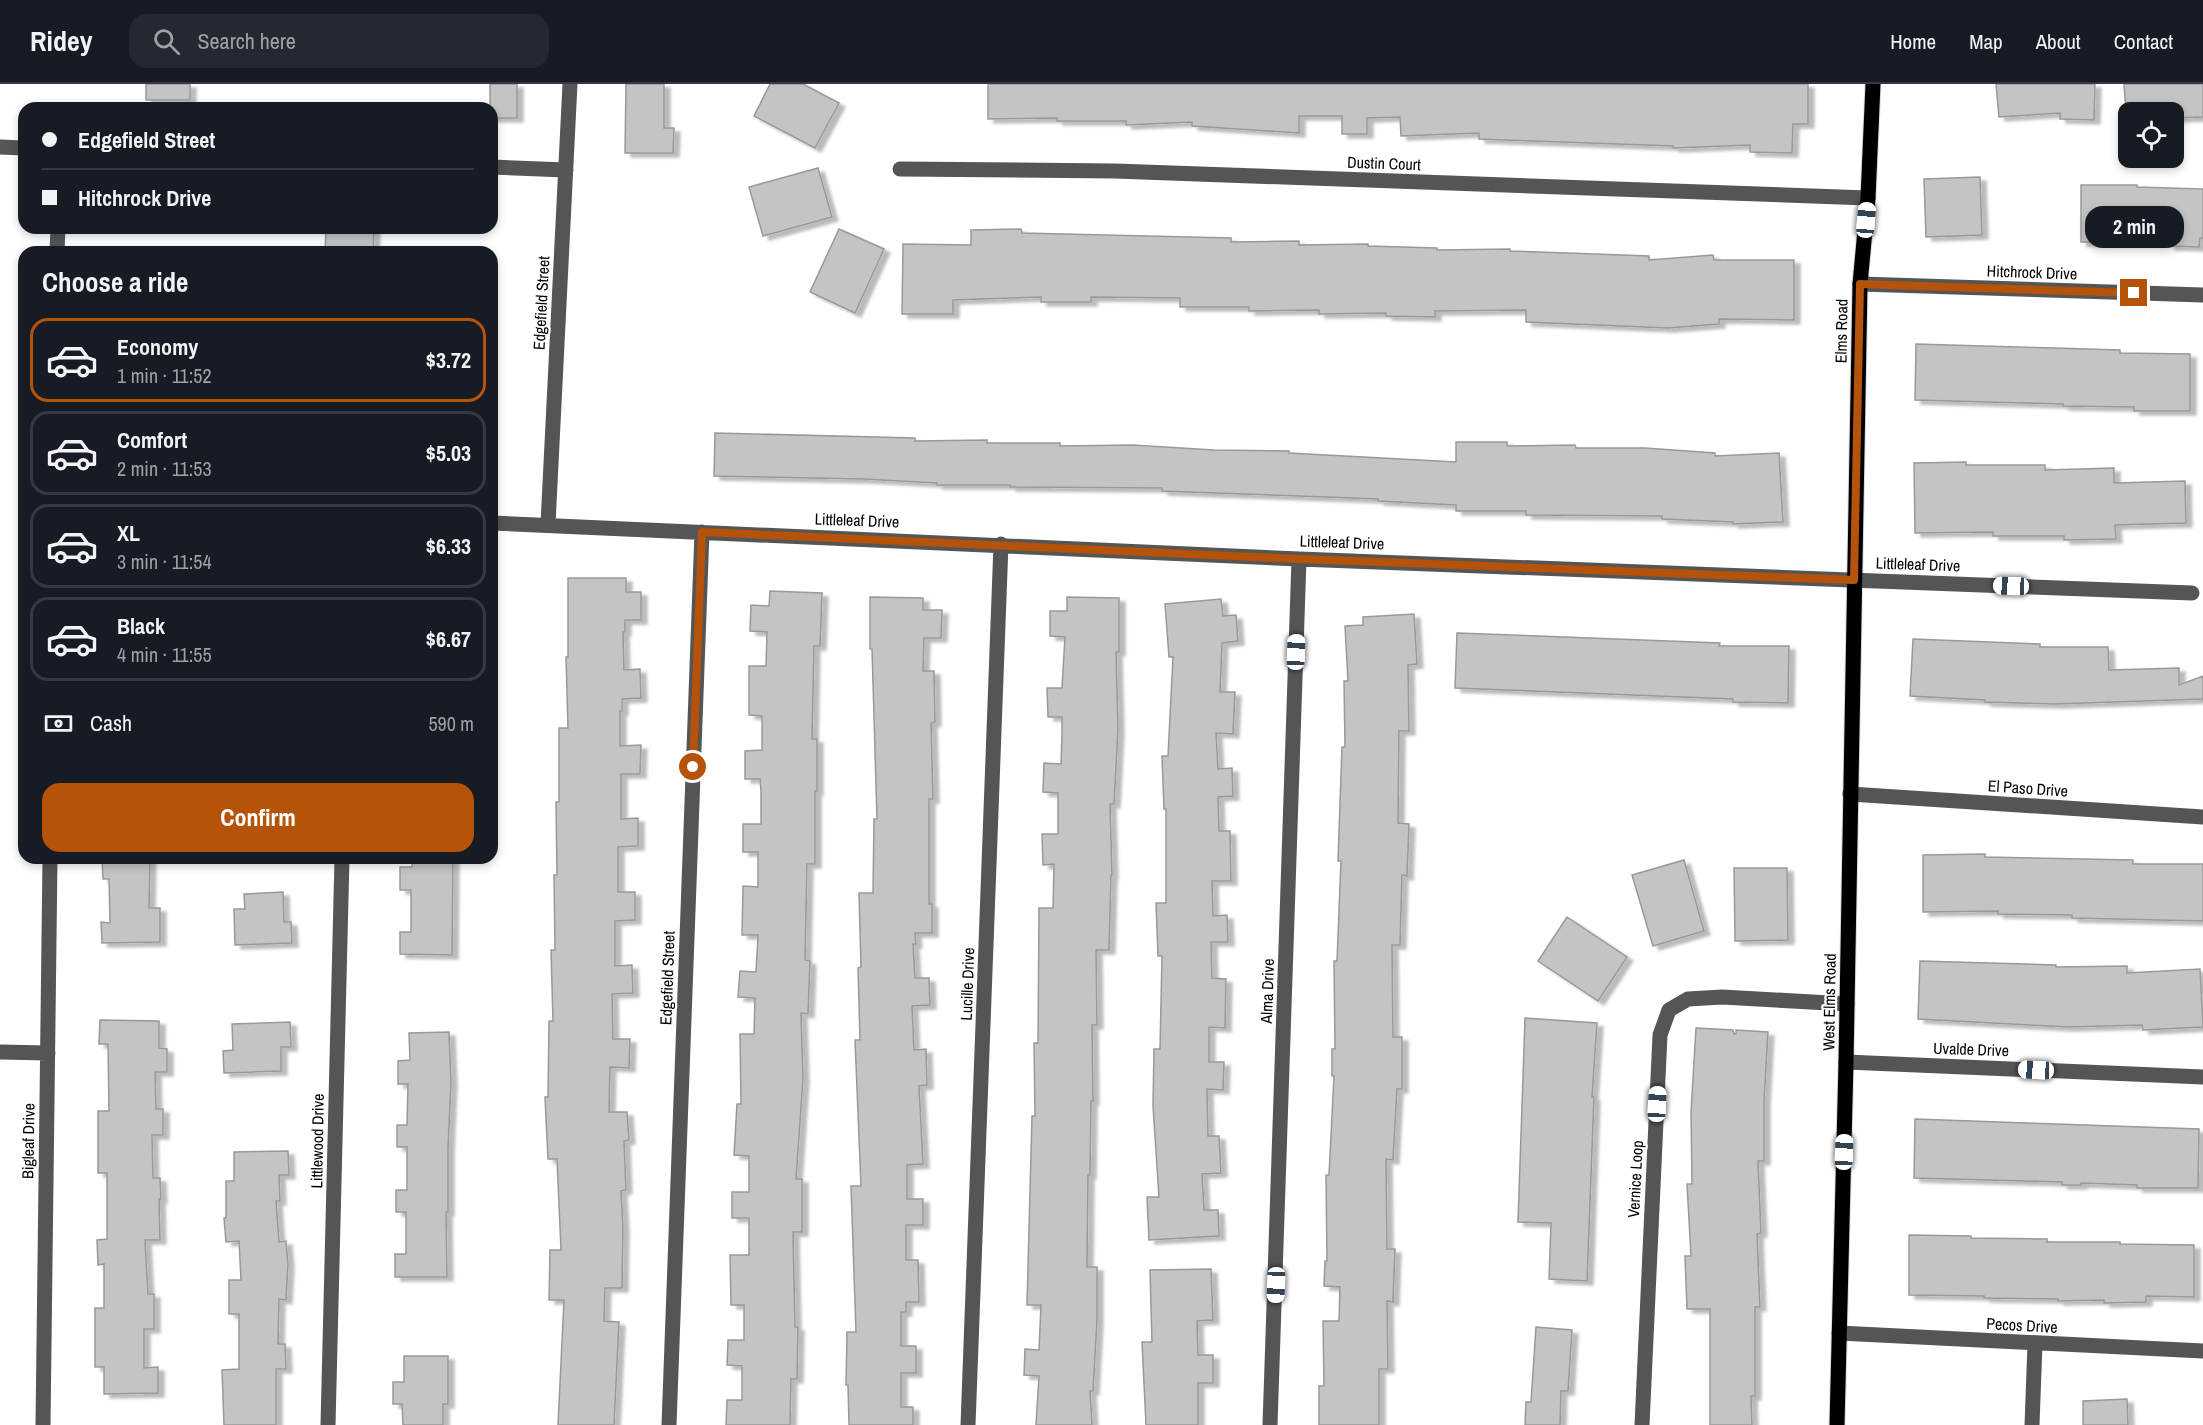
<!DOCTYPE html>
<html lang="en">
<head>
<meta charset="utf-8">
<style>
	:root { --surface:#171b24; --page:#242831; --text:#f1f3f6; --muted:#9ea1a6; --line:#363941; --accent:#b45309 }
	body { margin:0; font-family:"Archivo Narrow",sans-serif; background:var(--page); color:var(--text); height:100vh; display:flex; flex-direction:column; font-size:22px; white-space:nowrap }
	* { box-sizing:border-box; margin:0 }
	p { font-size:20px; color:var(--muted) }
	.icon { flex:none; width:33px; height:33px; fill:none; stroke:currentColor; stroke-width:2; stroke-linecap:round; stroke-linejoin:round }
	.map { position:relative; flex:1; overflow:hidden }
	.details { position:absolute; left:18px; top:162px; width:480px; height:618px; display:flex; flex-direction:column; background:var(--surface); border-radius:18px; box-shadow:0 3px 9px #0003 }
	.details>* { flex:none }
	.top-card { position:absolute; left:18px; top:18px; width:480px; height:132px; border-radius:18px; box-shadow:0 3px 9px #0003; display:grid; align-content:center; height:132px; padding:0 24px; background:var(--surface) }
	.fabs { position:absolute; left:2118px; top:18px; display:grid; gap:12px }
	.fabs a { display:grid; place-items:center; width:66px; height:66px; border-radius:12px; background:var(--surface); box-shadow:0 3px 9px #0003; font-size:30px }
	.end { position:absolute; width:27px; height:27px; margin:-14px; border:8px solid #b45309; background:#fff; box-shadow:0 0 0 3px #fff }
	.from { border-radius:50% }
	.bubble { position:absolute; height:42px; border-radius:18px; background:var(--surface); box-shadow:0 3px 9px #0003; font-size:20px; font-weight:700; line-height:42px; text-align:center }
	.car { position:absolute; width:18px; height:36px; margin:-18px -9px; border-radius:8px; box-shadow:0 0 4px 2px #0007; background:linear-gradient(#fff 24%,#345 0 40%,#fff 0 76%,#345 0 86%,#fff 0) }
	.top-card b { display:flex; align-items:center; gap:21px; height:57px; font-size:22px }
	.top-card b+b { border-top:2px solid var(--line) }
	.top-card i { width:15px; height:15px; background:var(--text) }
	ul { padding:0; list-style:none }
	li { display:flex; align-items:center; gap:18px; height:84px; margin:0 12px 9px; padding:0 12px; border:3px solid var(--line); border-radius:18px }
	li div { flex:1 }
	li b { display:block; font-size:22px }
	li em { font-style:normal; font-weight:700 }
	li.on { border-color:var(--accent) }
	li>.icon { width:54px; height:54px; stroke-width:1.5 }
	h2 { padding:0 24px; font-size:27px; line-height:72px }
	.pay { display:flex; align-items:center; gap:15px; height:66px; padding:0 24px; font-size:22px }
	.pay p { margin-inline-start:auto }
	.primary-button { display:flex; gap:12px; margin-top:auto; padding:12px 24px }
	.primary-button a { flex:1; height:69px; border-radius:18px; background:var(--accent); color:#fff; font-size:24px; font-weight:700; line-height:69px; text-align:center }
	header { display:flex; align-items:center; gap:36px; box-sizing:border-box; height:84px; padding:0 30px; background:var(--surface); border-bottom:2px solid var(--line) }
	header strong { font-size:28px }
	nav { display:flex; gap:33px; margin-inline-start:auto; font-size:21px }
	.search { width:420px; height:54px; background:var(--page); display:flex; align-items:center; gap:15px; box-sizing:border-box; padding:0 21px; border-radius:18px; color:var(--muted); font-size:22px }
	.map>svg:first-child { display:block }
</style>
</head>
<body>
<header>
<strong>Ridey</strong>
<div class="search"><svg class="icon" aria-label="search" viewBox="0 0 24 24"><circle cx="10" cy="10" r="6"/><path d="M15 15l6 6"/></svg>Search here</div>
<nav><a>Home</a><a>Map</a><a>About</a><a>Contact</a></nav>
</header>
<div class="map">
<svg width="2203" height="1341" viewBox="0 0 2203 1341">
	<defs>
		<filter id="shadow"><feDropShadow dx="6" dy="4" stdDeviation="1.5" flood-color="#0004"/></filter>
	</defs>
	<rect width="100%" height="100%" fill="#fff"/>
	<path fill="#c4c4c4" stroke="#999" stroke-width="1.5" filter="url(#shadow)" d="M 146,0 L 190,0 L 190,16 L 146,16 Z
		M 490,0 L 517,0 L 517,34 L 492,34 L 492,24 L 490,24 Z
		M 626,0 L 664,0 L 664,44 L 674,44 L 673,69 L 625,69 Z
		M 770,0 L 803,0 L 839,19 L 815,64 L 754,32 Z
		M 988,0 L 1808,0 L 1808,40 L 1793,40 L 1792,69 L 1750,68 L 1750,61 L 1673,64 L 1673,62 L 1479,55 L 1479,49 L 1401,52 L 1400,33 L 1367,34 L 1367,50 L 1342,50 L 1342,32 L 1299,32 L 1299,49 L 1192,42 L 1192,38 L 1126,41 L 1126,37 L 1057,37 L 1057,34 L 988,35 Z
		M 1996,0 L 2095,0 L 2094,36 L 2060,35 L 2060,29 L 1999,33 Z
		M 2124,0 L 2203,0 L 2203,33 L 2174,34 L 2174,28 L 2126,28 Z
		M 818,84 L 832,133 L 763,152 L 749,103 Z
		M 1980,93 L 1982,151 L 1926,153 L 1924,95 Z
		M 2081,101 L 2137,101 L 2137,103 L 2203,105 L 2203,154 L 2200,154 L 2199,163 L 2169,162 L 2169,158 L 2081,158 Z
		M 326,144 L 374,144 L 373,168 L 325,168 Z
		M 839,145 L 884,165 L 855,229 L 810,208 Z
		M 1021,145 L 1022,149 L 1231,154 L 1231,158 L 1299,157 L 1299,161 L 1368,160 L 1368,162 L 1437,164 L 1437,166 L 1510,165 L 1510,167 L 1649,172 L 1649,176 L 1713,171 L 1714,176 L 1794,176 L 1794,236 L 1719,235 L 1719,240 L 1668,244 L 1526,238 L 1526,226 L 1435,227 L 1435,233 L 1386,232 L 1386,229 L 1319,230 L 1319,226 L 1249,227 L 1249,223 L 1180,223 L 1180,214 L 1091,213 L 1091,218 L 1041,218 L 1041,213 L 953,216 L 953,230 L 902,230 L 903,160 L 971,161 L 971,146 Z
		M 1916,260 L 2120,266 L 2120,269 L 2190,270 L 2190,327 L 2134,327 L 2134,323 L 2063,322 L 2063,320 L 1915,316 Z
		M 715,349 L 915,354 L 915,357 L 987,356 L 987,359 L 1060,359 L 1060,362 L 1132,361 L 1214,366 L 1289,367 L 1289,369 L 1456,378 L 1456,358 L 1507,358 L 1507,362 L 1575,361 L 1576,364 L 1645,364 L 1715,369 L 1715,372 L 1779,369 L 1783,438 L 1733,440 L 1733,438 L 1662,435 L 1662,432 L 1526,431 L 1526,427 L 1456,427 L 1456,421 L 1378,417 L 1378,415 L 1162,407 L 1162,404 L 1010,403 L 1010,401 L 937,401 L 937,399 L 863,395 L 714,392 Z
		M 1966,378 L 1966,381 L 2045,381 L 2045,386 L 2114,384 L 2114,399 L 2185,397 L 2186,439 L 2115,441 L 2116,455 L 2064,456 L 2064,452 L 1993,452 L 1993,448 L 1915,449 L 1914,379 Z
		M 568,494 L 626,494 L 626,508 L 641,508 L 641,536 L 625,536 L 625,548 L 623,548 L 624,586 L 640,585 L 641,614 L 622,615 L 622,627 L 620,627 L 620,662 L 641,661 L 640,690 L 621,690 L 621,735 L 638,734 L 638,762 L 618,763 L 618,808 L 635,808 L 635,836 L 615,837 L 615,882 L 632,881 L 633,909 L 612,910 L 613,955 L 630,955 L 629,984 L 610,983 L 609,1028 L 627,1028 L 629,1056 L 624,1057 L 626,1106 L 621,1107 L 623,1144 L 622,1204 L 605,1204 L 604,1237 L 619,1238 L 614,1341 L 558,1341 L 564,1216 L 549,1216 L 550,1166 L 561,1166 L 557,1075 L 548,1075 L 545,1013 L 548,1013 L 549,937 L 553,937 L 551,866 L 555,866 L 554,791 L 557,791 L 556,718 L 559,718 L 559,644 L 568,644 L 566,573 L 568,573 Z
		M 770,507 L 822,509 L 820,562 L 814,562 L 812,655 L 817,655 L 817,707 L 815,707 L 815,780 L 807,780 L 805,876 L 810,877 L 808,930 L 801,929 L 803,995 L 796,1095 L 802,1095 L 802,1148 L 793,1148 L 795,1243 L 798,1243 L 797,1295 L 791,1295 L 790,1341 L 726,1341 L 727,1316 L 742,1316 L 742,1282 L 727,1281 L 728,1256 L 744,1256 L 744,1221 L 731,1221 L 730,1171 L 749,1171 L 749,1134 L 732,1134 L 732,1108 L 749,1108 L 749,1072 L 734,1071 L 737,1020 L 741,1020 L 740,950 L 754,950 L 755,914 L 738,913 L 740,887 L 756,888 L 758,851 L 742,851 L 743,802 L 758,803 L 758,768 L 743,768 L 743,740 L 761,740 L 761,707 L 760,695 L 745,695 L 745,667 L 762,666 L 762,632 L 749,631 L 749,582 L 766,582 L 767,548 L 750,547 L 751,521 L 769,522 Z
		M 870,513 L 923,514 L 923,526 L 942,526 L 941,554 L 924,554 L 923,587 L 934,587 L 935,638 L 931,639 L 933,715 L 929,715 L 929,820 L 932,820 L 932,849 L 915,849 L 916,860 L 913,860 L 915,894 L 929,894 L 930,921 L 912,922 L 914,966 L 926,965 L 927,1001 L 919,1002 L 923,1080 L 907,1081 L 907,1115 L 923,1115 L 923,1141 L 906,1141 L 906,1176 L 918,1176 L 919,1218 L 906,1218 L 906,1228 L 901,1228 L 901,1262 L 916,1262 L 916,1289 L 901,1289 L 901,1323 L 913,1323 L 913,1341 L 849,1341 L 848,1301 L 846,1301 L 847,1248 L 856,1248 L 851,1102 L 861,1102 L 855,956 L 860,956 L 858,884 L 861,883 L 859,809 L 873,809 L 874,735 L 877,735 L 872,565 L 870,565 Z
		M 1067,513 L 1119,514 L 1119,568 L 1116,568 L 1118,645 L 1114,720 L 1110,720 L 1112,791 L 1111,791 L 1109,866 L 1096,866 L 1097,941 L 1092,941 L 1093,1017 L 1091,1017 L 1090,1091 L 1088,1091 L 1087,1183 L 1097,1183 L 1097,1236 L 1093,1307 L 1090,1307 L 1092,1341 L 1036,1341 L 1039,1292 L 1024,1291 L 1025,1265 L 1039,1266 L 1041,1221 L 1027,1221 L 1032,1032 L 1035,1032 L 1034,959 L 1038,959 L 1039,824 L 1053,824 L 1054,780 L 1043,781 L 1042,750 L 1058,750 L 1058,709 L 1043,708 L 1044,679 L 1061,680 L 1062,651 L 1062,633 L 1048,633 L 1047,604 L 1062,604 L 1065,553 L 1050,552 L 1050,527 L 1067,527 Z
		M 1221,515 L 1223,532 L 1236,531 L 1238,557 L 1222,559 L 1220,608 L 1235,608 L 1233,650 L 1216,649 L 1218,685 L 1232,684 L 1233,712 L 1218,713 L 1219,747 L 1230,747 L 1231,797 L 1212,797 L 1213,832 L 1227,831 L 1228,858 L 1211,858 L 1212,894 L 1226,895 L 1225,944 L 1209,943 L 1209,978 L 1224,978 L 1223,1006 L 1207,1005 L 1208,1052 L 1219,1052 L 1221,1089 L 1202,1090 L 1204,1126 L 1218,1126 L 1219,1152 L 1149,1156 L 1147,1113 L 1159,1113 L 1153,1022 L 1154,965 L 1160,965 L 1162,872 L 1158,872 L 1156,819 L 1166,819 L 1166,725 L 1164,725 L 1162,672 L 1168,672 L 1173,573 L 1169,573 L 1165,520 Z
		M 1414,530 L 1417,580 L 1408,581 L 1409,647 L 1399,647 L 1398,739 L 1409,740 L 1407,792 L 1402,791 L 1400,861 L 1392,861 L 1393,953 L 1402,953 L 1402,1005 L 1397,1005 L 1393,1076 L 1386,1075 L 1387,1165 L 1395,1165 L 1393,1218 L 1387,1217 L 1388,1285 L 1379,1285 L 1379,1341 L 1319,1341 L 1319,1302 L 1324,1302 L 1323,1237 L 1339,1237 L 1340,1203 L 1324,1202 L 1325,1177 L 1327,1177 L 1326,1091 L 1329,1091 L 1334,992 L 1332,992 L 1332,965 L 1335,965 L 1334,877 L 1337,877 L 1341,777 L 1338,777 L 1342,663 L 1345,663 L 1344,597 L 1348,597 L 1345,542 L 1363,541 L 1363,533 Z
		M 1457,549 L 1720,559 L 1719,562 L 1789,562 L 1788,619 L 1733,618 L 1733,615 L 1455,604 Z
		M 1913,555 L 2040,560 L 2040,563 L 2108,563 L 2109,586 L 2179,584 L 2179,601 L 2203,592 L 2203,615 L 2055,620 L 1985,618 L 1985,616 L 1910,612 Z
		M 1985,770 L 1985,773 L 2133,776 L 2133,780 L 2203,780 L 2203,837 L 2072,834 L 2072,831 L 1998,830 L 1998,827 L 1923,828 L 1923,771 Z
		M 102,774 L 150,774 L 149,824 L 160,824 L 160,858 L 102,859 L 101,838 L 110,839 L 109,795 L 103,795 Z
		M 412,774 L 453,774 L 452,871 L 400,870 L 400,848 L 411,848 L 411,806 L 400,806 L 400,783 L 412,783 Z
		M 1684,776 L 1704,847 L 1653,862 L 1632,791 Z
		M 1734,784 L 1787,784 L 1788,856 L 1735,857 Z
		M 283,808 L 284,838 L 291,838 L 292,859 L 235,861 L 234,825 L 245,825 L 244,810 Z
		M 1567,833 L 1627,873 L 1598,917 L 1538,877 Z
		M 1920,877 L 2056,881 L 2056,883 L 2127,882 L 2127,889 L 2200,885 L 2203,943 L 2143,946 L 2142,941 L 2068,943 L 1918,935 Z
		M 1525,934 L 1597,939 L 1592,1013 L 1594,1013 L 1587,1197 L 1549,1195 L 1551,1139 L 1518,1138 Z
		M 100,936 L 159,937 L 159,964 L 167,965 L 167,988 L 155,988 L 156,1025 L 163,1025 L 163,1051 L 152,1051 L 153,1094 L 160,1094 L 161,1115 L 159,1115 L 160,1156 L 145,1156 L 148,1210 L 154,1210 L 154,1245 L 144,1245 L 144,1284 L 158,1283 L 158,1309 L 104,1310 L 104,1283 L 95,1283 L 95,1224 L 104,1224 L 104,1180 L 98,1181 L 97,1156 L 107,1155 L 107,1089 L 98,1089 L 98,1027 L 109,1027 L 108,960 L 99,960 Z
		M 290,938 L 291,963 L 281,963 L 281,987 L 224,989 L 223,967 L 233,966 L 232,940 Z
		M 1696,944 L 1733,946 L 1734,950 L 1736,950 L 1736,946 L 1768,948 L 1764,1017 L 1764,1077 L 1758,1077 L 1761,1149 L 1757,1150 L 1760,1223 L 1755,1223 L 1755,1312 L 1751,1312 L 1752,1341 L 1710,1341 L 1710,1225 L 1687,1225 L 1685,1172 L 1691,1172 L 1687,1100 L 1692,1100 L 1691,1028 Z
		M 449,948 L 451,999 L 448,1064 L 448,1128 L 446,1128 L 447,1193 L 395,1193 L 395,1170 L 406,1170 L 406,1128 L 396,1128 L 396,1106 L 407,1106 L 407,1063 L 397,1063 L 397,1041 L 407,1041 L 408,1000 L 398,1000 L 398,977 L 410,976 L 409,949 Z
		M 1915,1035 L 2199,1045 L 2198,1104 L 2137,1104 L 2137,1101 L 2081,1099 L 2081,1101 L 2062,1101 L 2062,1098 L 1914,1094 Z
		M 288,1067 L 289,1091 L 279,1091 L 280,1117 L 276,1117 L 279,1158 L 286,1157 L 288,1180 L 286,1216 L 279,1215 L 278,1260 L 285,1260 L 286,1285 L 276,1285 L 276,1341 L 224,1341 L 222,1286 L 239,1285 L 239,1230 L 229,1230 L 229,1196 L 241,1196 L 239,1157 L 226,1158 L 224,1134 L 226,1134 L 226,1097 L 234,1097 L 234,1068 Z
		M 1909,1151 L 1971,1152 L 1971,1154 L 2047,1155 L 2047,1158 L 2120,1158 L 2120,1160 L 2194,1161 L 2194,1213 L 2146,1212 L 2146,1218 L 2104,1219 L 2104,1216 L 2058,1217 L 2058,1215 L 1984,1214 L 1984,1212 L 1909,1211 Z
		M 1211,1185 L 1213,1236 L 1197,1237 L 1198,1271 L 1213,1271 L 1213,1299 L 1198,1299 L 1198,1341 L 1146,1341 L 1142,1258 L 1152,1258 L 1150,1186 Z
		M 1536,1243 L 1572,1246 L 1568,1307 L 1561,1307 L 1560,1341 L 1525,1341 L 1526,1318 L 1531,1318 Z
		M 404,1272 L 448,1272 L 448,1320 L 443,1320 L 443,1341 L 403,1341 L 402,1320 L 393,1320 L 393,1298 L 404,1298 Z
		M 2127,1315 L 2128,1341 L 2083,1341 L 2083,1317 Z"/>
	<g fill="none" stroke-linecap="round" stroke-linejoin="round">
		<defs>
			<path id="major" d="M 1837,1341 L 1846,978 L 1860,200 L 1868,114 L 1873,0"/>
		</defs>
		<use href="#major" stroke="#dbdbdb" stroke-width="17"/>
		<path stroke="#555" stroke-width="15" d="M 0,63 L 24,64
			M 492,83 L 566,86
			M 900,85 L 1115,87 L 1868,114
			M 57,168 L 58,144
			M 1860,200 L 2203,211
			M 492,439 L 1299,475 L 2192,509
			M 548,440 L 570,0
			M 1850,710 L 2203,733
			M 0,968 L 48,969
			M 1846,978 L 2203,993
			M 1839,1249 L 2203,1267
			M 43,1341 L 50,774
			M 328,1341 L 342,774
			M 669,1341 L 702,448
			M 968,1341 L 1001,460
			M 1270,1341 L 1299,475
			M 1642,1341 L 1660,951 L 1669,926 L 1688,915 L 1722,913 L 1847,920
			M 2032,1341 L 2035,1260"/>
		<use href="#major" stroke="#000" stroke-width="15"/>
	</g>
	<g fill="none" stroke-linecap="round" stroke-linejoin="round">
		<path stroke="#b45309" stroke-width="8" d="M 693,683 L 702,448 L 1299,475 L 1854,496 L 1860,200 L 2134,209"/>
	</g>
	<g text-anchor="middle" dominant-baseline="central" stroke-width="4.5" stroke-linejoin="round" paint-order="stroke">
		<g font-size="16" fill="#000" stroke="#fff">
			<text transform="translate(1384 79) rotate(2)">Dustin Court</text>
			<text transform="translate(2032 188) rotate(2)">Hitchrock Drive</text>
			<text transform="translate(541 219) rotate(-87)">Edgefield Street</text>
			<text transform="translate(1841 247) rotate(-89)">Elms Road</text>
			<text transform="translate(857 436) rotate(2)">Littleleaf Drive</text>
			<text transform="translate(1342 458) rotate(2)">Littleleaf Drive</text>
			<text transform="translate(1918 480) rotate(2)">Littleleaf Drive</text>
			<text transform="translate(2028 704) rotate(4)">El Paso Drive</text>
			<text transform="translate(667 894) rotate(-88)">Edgefield Street</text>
			<text transform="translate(967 900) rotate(-88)">Lucille Drive</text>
			<text transform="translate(1267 907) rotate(-88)">Alma Drive</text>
			<text transform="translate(1829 918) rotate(-89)">West Elms Road</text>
			<text transform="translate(1971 965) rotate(2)">Uvalde Drive</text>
			<text transform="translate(28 1057) rotate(-89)">Bigleaf Drive</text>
			<text transform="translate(317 1057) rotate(-89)">Littlewood Drive</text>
			<text transform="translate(1635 1095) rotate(-87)">Vernice Loop</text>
			<text transform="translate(2022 1241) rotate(3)">Pecos Drive</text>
		</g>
	</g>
</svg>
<div class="fabs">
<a><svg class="icon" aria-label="locate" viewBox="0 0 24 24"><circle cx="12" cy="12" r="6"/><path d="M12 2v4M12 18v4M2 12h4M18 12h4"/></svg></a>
</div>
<i class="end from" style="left:693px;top:683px"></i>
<i class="end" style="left:2134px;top:209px"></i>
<div class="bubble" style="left:2085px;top:122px;width:99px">2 min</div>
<i class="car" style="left:1866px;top:136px;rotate:5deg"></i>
<i class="car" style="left:2011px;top:502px;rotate:272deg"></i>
<i class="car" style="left:1296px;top:568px;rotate:2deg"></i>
<i class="car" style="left:2036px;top:986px;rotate:273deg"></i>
<i class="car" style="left:1657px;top:1020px;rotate:3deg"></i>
<i class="car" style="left:1844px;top:1068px;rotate:2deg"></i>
<i class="car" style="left:1276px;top:1201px;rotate:182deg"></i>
<div class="top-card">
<b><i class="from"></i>Edgefield Street</b>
<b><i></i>Hitchrock Drive</b>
</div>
<section class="details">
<h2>Choose a ride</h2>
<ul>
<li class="on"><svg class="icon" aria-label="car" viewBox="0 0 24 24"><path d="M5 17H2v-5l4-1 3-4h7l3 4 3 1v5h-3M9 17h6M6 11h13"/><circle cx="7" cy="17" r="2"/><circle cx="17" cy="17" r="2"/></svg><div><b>Economy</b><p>1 min · 11:52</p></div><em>$3.72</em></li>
<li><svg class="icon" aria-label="car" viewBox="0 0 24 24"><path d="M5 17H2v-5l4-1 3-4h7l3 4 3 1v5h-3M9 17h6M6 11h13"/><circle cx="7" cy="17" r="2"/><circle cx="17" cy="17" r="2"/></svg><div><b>Comfort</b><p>2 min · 11:53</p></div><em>$5.03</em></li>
<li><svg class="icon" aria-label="car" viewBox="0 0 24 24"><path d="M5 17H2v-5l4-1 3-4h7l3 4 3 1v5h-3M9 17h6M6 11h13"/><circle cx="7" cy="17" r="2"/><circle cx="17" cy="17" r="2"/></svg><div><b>XL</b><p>3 min · 11:54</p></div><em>$6.33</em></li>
<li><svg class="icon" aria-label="car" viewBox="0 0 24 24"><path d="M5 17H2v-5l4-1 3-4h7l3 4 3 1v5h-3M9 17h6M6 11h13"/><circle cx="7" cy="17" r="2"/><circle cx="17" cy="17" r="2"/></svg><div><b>Black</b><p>4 min · 11:55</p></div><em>$6.67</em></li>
</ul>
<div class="pay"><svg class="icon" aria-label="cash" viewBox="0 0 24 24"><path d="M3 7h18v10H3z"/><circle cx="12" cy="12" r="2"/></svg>Cash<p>590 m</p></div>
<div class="primary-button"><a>Confirm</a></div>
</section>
</div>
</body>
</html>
